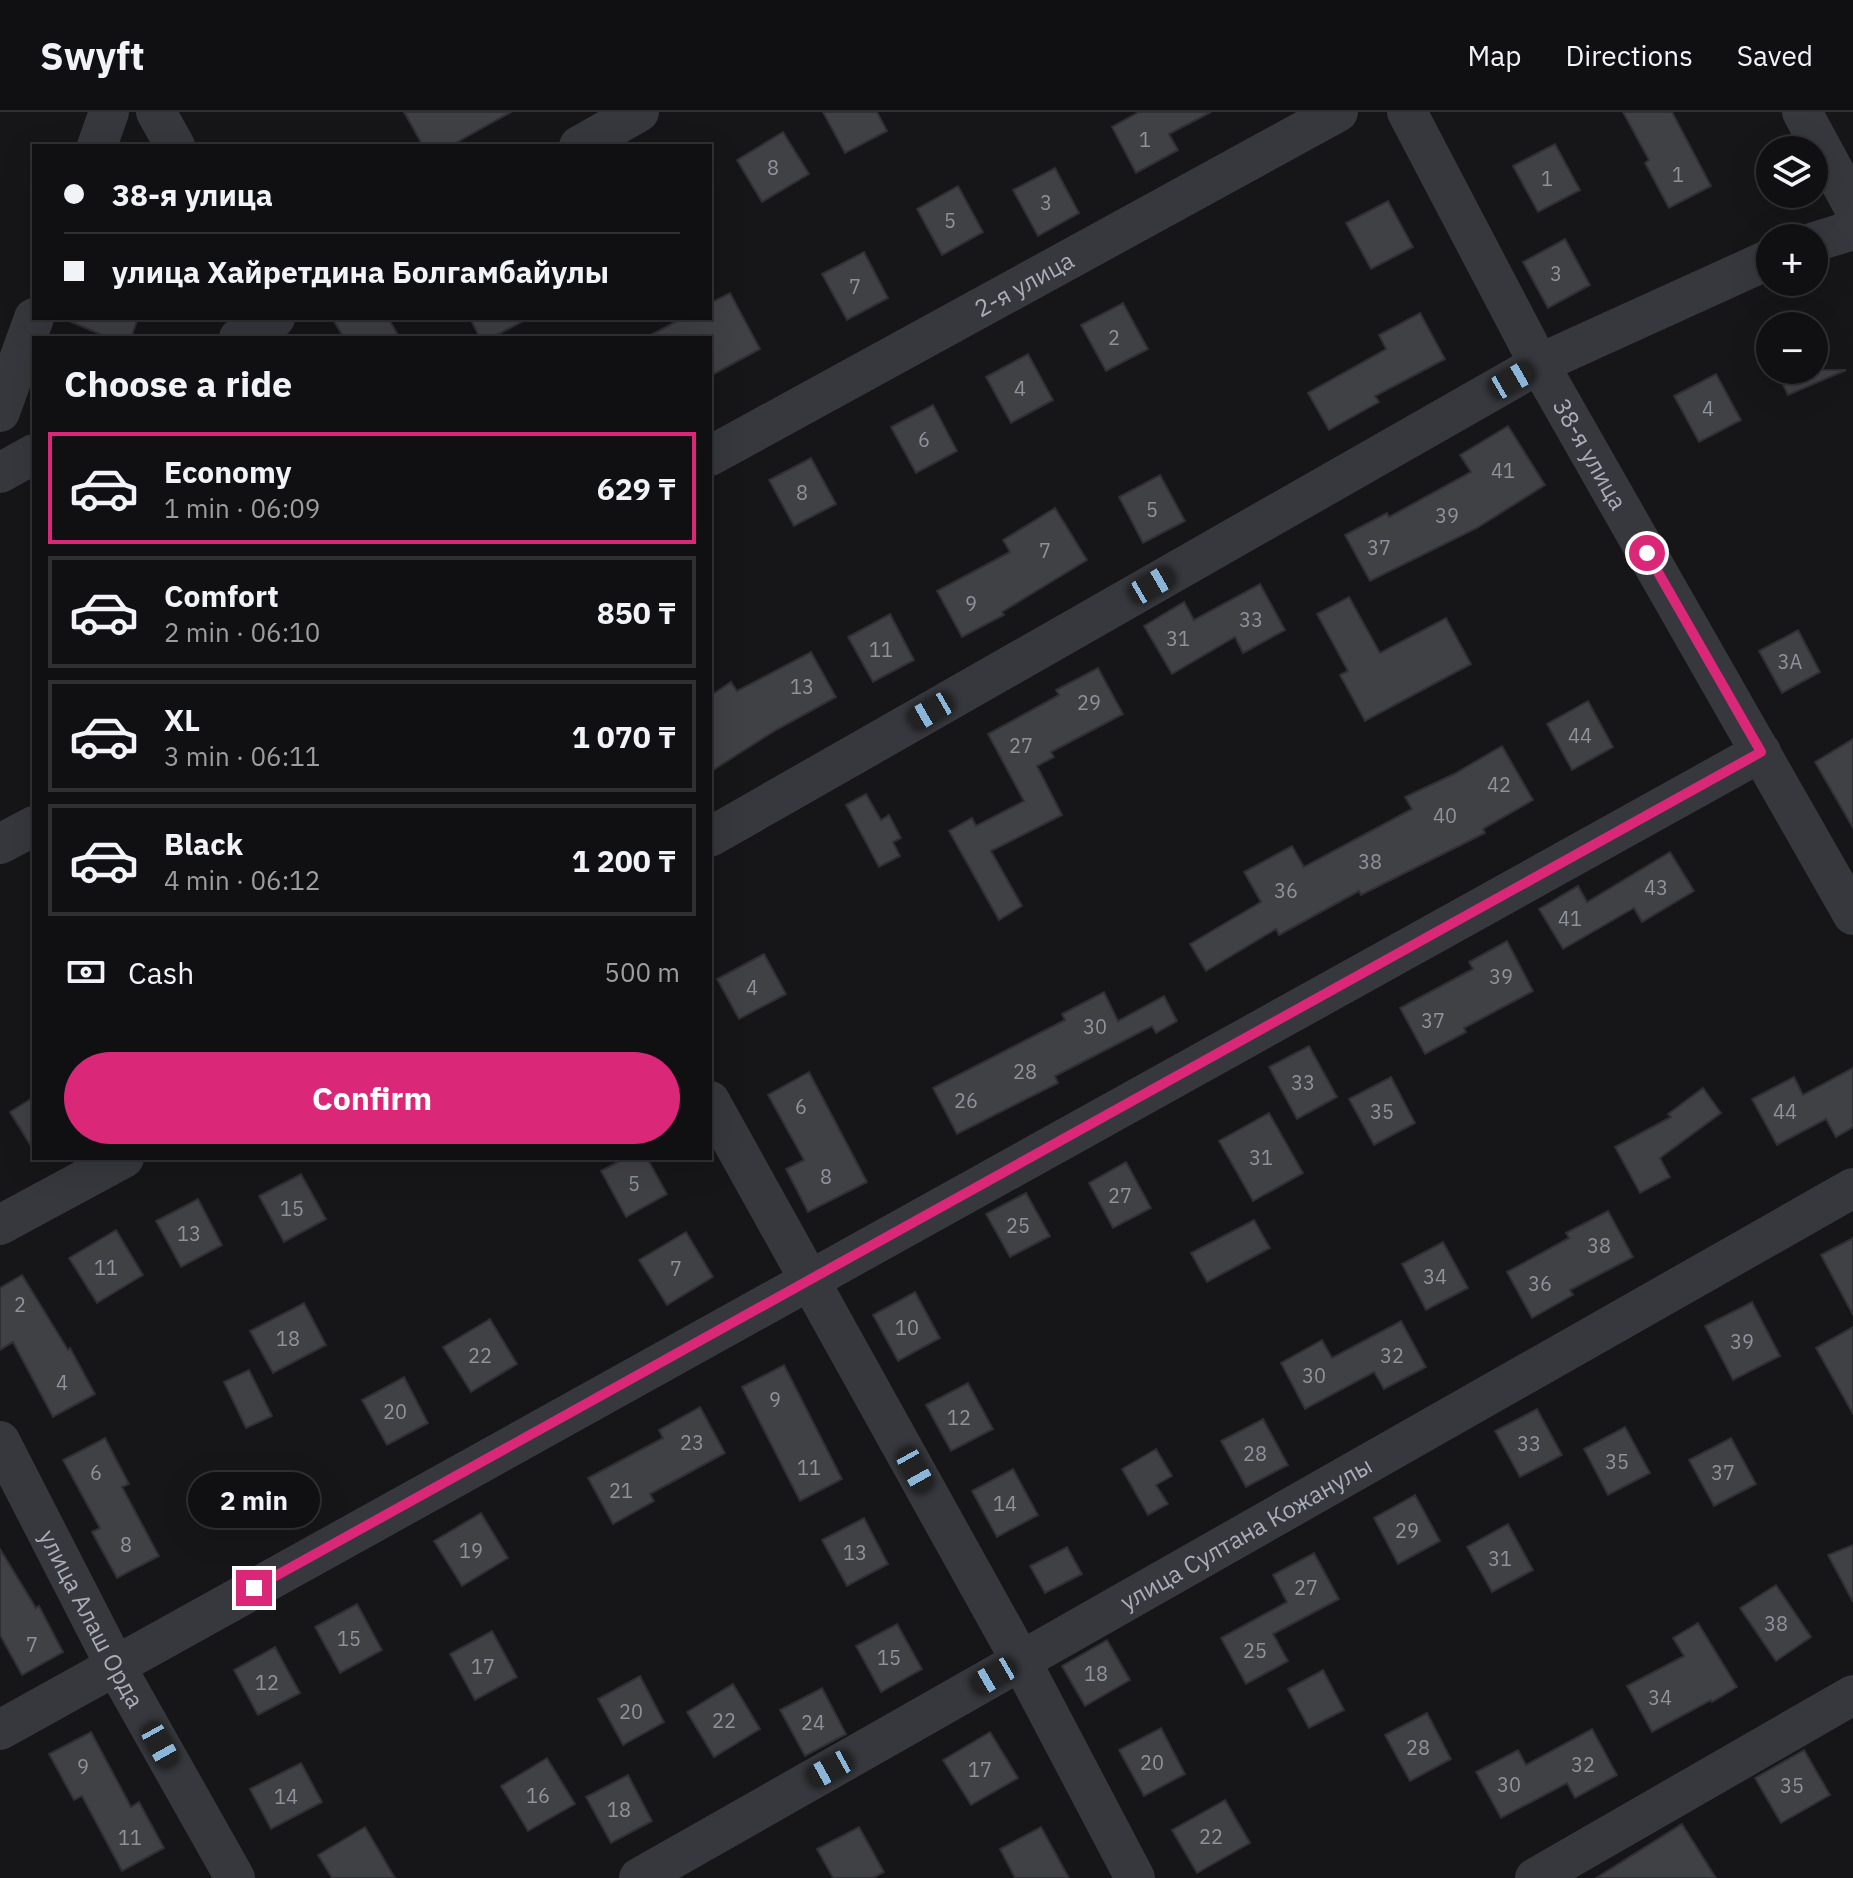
<!DOCTYPE html>
<html lang="en">
<head>
<meta charset="utf-8">
<style>
	:root { --surface:#101012; --page:#19191b; --text:#f1f3f6; --muted:#9c9d9f; --line:#303032; --accent:#db2777 }
	body { margin:0; font-family:"IBM Plex Sans",sans-serif; background:var(--page); color:var(--text); height:100vh; display:flex; flex-direction:column; font-size:30px; white-space:nowrap }
	* { box-sizing:border-box; margin:0 }
	p { font-size:26px; color:var(--muted) }
	.icon { flex:none; width:44px; height:44px; fill:none; stroke:currentColor; stroke-width:2; stroke-linecap:round; stroke-linejoin:round }
	.map { position:relative; flex:1; overflow:hidden }
	.sheet { position:absolute; left:32px; top:224px; width:680px; height:824px; display:flex; flex-direction:column; background:var(--surface); border-radius:0px; box-shadow:0 8px 32px #0002,0 0 0 2px var(--line) }
	.sheet>* { flex:none }
	.top-card { position:absolute; left:32px; top:32px; width:680px; height:176px; border-radius:0px; box-shadow:0 8px 32px #0002,0 0 0 2px var(--line); display:grid; align-content:center; height:176px; padding:0 32px; background:var(--surface) }
	.tools { position:absolute; left:1756px; top:24px; display:grid; gap:16px }
	.tools a { display:grid; place-items:center; width:72px; height:72px; border-radius:50%; background:var(--surface); box-shadow:0 8px 32px #0002,0 0 0 2px var(--line); font-size:40px }
	.end { position:absolute; width:36px; height:36px; margin:-18px; border:10px solid #db2777; background:#fff; box-shadow:0 0 0 4px #fff }
	.from { border-radius:50% }
	.bubble { position:absolute; height:56px; border-radius:28px; background:var(--surface); box-shadow:0 8px 32px #0002,0 0 0 2px var(--line); font-size:26px; font-weight:700; line-height:56px; text-align:center }
	.car { position:absolute; width:24px; height:48px; margin:-24px -12px; border-radius:10px; box-shadow:0 0 6px 2px #0007; background:linear-gradient(#222 24%,#8ab4d8 0 40%,#222 0 76%,#8ab4d8 0 86%,#222 0) }
	.top-card b { display:flex; align-items:center; gap:28px; height:76px; font-size:30px }
	.top-card b+b { border-top:2px solid var(--line) }
	.top-card i { width:20px; height:20px; background:var(--text) }
	ul { padding:0; list-style:none }
	li { display:flex; align-items:center; gap:24px; height:112px; margin:0 16px 12px; padding:0 16px; border:4px solid var(--line); border-radius:0px }
	li div { flex:1 }
	li b { display:block; font-size:30px }
	li em { font-style:normal; font-weight:700 }
	li.active { border-color:var(--accent) }
	li>.icon { width:72px; height:72px; stroke-width:1.5 }
	h2 { padding:0 32px; font-size:36px; line-height:96px }
	.pay { display:flex; align-items:center; gap:20px; height:88px; padding:0 32px; font-size:30px }
	.pay p { margin-inline-start:auto }
	.action { display:flex; gap:16px; margin-top:auto; padding:16px 32px }
	.action a { flex:1; height:92px; border-radius:48px; background:var(--accent); color:#fff; font-size:32px; font-weight:700; line-height:92px; text-align:center }
	header { display:flex; align-items:center; gap:48px; box-sizing:border-box; height:112px; padding:0 40px; background:var(--surface); border-bottom:2px solid var(--line) }
	header strong { font-size:38px }
	nav { display:flex; gap:44px; margin-inline-start:auto; font-size:28px }
	.map>svg:first-child { display:block }
</style>
</head>
<body>
<header>
<strong>Swyft</strong>
<nav><a>Map</a><a>Directions</a><a>Saved</a></nav>
</header>
<div class="map">
<svg width="1853" height="1766" viewBox="0 0 1853 1766">
	<rect width="100%" height="100%" fill="#161618"/>
	<path fill="#404145" stroke="#303034" stroke-width="2" d="M 404,0 L 511,0 L 450,34 L 423,34 Z
		M 823,0 L 877,0 L 887,19 L 845,41 Z
		M 1139,0 L 1211,0 L 1169,22 L 1178,38 L 1136,61 L 1112,15 Z
		M 1623,0 L 1672,0 L 1711,74 L 1669,96 L 1645,51 L 1649,48 Z
		M 783,20 L 809,62 L 762,90 L 737,48 Z
		M 1555,32 L 1580,78 L 1538,100 L 1513,54 Z
		M 1055,56 L 1079,101 L 1038,124 L 1013,78 Z
		M 958,74 L 983,120 L 942,143 L 917,97 Z
		M 1388,89 L 1413,135 L 1371,157 L 1346,111 Z
		M 1565,127 L 1590,173 L 1548,196 L 1523,150 Z
		M 864,140 L 888,186 L 847,208 L 822,162 Z
		M 730,181 L 760,237 L 710,264 L 710,226 L 645,226 L 683,206 L 710,206 L 710,191 Z
		M 1123,191 L 1148,237 L 1106,259 L 1081,213 Z
		M 1420,201 L 1445,247 L 1375,284 L 1379,290 L 1329,318 L 1308,281 L 1386,237 L 1379,223 Z
		M 62,206 L 138,206 L 131,226 L 109,226 Z
		M 332,206 L 388,206 L 400,226 L 344,226 Z
		M 470,206 L 529,206 L 491,226 L 480,226 Z
		M 1028,242 L 1053,288 L 1011,311 L 986,265 Z
		M 1776,258 L 1846,258 L 1788,283 Z
		M 1716,262 L 1741,308 L 1699,330 L 1674,284 Z
		M 933,293 L 957,339 L 916,361 L 891,315 Z
		M 1508,314 L 1545,373 L 1477,416 L 1370,469 L 1345,423 L 1387,401 L 1389,405 L 1471,360 L 1460,343 Z
		M 811,346 L 836,392 L 794,414 L 769,368 Z
		M 1160,363 L 1185,409 L 1143,431 L 1119,385 Z
		M 1055,396 L 1087,448 L 1002,500 L 1004,503 L 962,525 L 937,479 L 1010,440 L 1003,428 Z
		M 1260,472 L 1285,518 L 1243,541 L 1235,525 L 1172,562 L 1144,514 L 1184,490 L 1194,508 Z
		M 1349,485 L 1380,541 L 1446,506 L 1471,552 L 1365,609 L 1340,563 L 1348,559 L 1317,502 Z
		M 890,502 L 914,548 L 873,570 L 848,525 Z
		M 1798,518 L 1820,560 L 1782,581 L 1759,539 Z
		M 811,540 L 836,585 L 776,618 L 710,660 L 710,584 L 731,570 L 737,579 Z
		M 1098,556 L 1123,602 L 1051,640 L 1054,645 L 1037,654 L 1062,703 L 991,739 L 1022,794 L 999,808 L 949,719 L 972,706 L 976,714 L 1024,689 L 988,622 L 1059,583 L 1056,578 Z
		M 1588,589 L 1613,635 L 1572,658 L 1547,612 Z
		M 1853,627 L 1853,716 L 1815,650 Z
		M 1502,634 L 1533,688 L 1483,717 L 1485,721 L 1361,783 L 1359,779 L 1279,823 L 1276,817 L 1206,859 L 1190,832 L 1261,790 L 1244,760 L 1292,734 L 1304,755 L 1412,697 L 1405,685 L 1454,662 Z
		M 866,682 L 881,708 L 889,703 L 901,726 L 893,730 L 900,744 L 879,755 L 846,693 Z
		M 1670,740 L 1694,779 L 1642,810 L 1634,796 L 1563,837 L 1539,797 L 1578,774 L 1587,790 Z
		M 1507,829 L 1533,879 L 1464,916 L 1466,920 L 1425,942 L 1400,896 L 1473,857 L 1469,850 Z
		M 764,842 L 786,882 L 739,907 L 717,867 Z
		M 1104,880 L 1118,909 L 1164,884 L 1177,909 L 1156,921 L 1152,914 L 1055,964 L 1058,971 L 957,1022 L 933,976 L 1065,908 L 1062,902 Z
		M 1309,934 L 1337,985 L 1297,1007 L 1269,955 Z
		M 1853,956 L 1853,1015 L 1836,1025 L 1826,1007 L 1777,1033 L 1752,987 L 1794,965 L 1803,983 Z
		M 809,960 L 867,1070 L 808,1100 L 786,1057 L 804,1048 L 768,983 Z
		M 1391,965 L 1415,1011 L 1374,1033 L 1349,987 Z
		M 1703,976 L 1721,1001 L 1660,1046 L 1670,1065 L 1640,1081 L 1615,1035 L 1671,1005 L 1668,1002 Z
		M 34,985 L 34,1039 L 10,1000 Z
		M 1269,1001 L 1303,1061 L 1253,1089 L 1219,1029 Z
		M 625,1046 L 647,1046 L 667,1082 L 626,1105 L 601,1059 Z
		M 1126,1050 L 1151,1096 L 1113,1116 L 1089,1071 Z
		M 301,1062 L 326,1107 L 284,1130 L 259,1084 Z
		M 1026,1081 L 1050,1124 L 1010,1145 L 986,1102 Z
		M 198,1087 L 222,1133 L 181,1155 L 156,1109 Z
		M 1608,1099 L 1633,1145 L 1570,1178 L 1573,1183 L 1532,1206 L 1507,1160 L 1569,1126 L 1566,1121 Z
		M 1254,1108 L 1270,1136 L 1207,1170 L 1191,1141 Z
		M 116,1118 L 143,1163 L 97,1191 L 69,1146 Z
		M 686,1120 L 713,1165 L 667,1193 L 639,1148 Z
		M 1853,1126 L 1853,1203 L 1821,1143 Z
		M 1443,1130 L 1468,1176 L 1426,1198 L 1402,1152 Z
		M 22,1163 L 68,1238 L 70,1236 L 95,1282 L 53,1305 L 13,1230 L 0,1238 L 0,1176 Z
		M 915,1180 L 940,1226 L 898,1249 L 873,1203 Z
		M 1752,1190 L 1780,1244 L 1733,1268 L 1705,1214 Z
		M 304,1191 L 326,1233 L 273,1261 L 250,1219 Z
		M 490,1207 L 517,1252 L 471,1280 L 443,1235 Z
		M 1401,1209 L 1426,1255 L 1384,1277 L 1374,1260 L 1305,1297 L 1281,1251 L 1322,1228 L 1332,1246 Z
		M 1853,1215 L 1853,1302 L 1816,1236 Z
		M 784,1253 L 842,1367 L 800,1389 L 742,1275 Z
		M 249,1258 L 272,1304 L 246,1316 L 224,1270 Z
		M 404,1265 L 428,1311 L 387,1333 L 362,1288 Z
		M 968,1271 L 993,1317 L 951,1339 L 926,1293 Z
		M 700,1295 L 725,1341 L 650,1382 L 654,1389 L 613,1412 L 588,1366 L 663,1326 L 659,1318 Z
		M 1537,1297 L 1562,1343 L 1520,1365 L 1495,1319 Z
		M 1263,1307 L 1288,1353 L 1246,1375 L 1221,1329 Z
		M 1625,1315 L 1650,1361 L 1608,1383 L 1584,1337 Z
		M 105,1326 L 129,1372 L 122,1375 L 159,1444 L 117,1466 L 92,1420 L 100,1416 L 63,1348 Z
		M 1731,1326 L 1756,1372 L 1714,1394 L 1689,1348 Z
		M 1156,1337 L 1172,1364 L 1156,1373 L 1168,1392 L 1148,1403 L 1122,1357 Z
		M 1013,1357 L 1038,1403 L 997,1425 L 972,1379 Z
		M 1415,1383 L 1440,1429 L 1398,1452 L 1374,1406 Z
		M 481,1401 L 508,1446 L 462,1474 L 434,1429 Z
		M 864,1406 L 888,1452 L 847,1474 L 822,1428 Z
		M 1508,1412 L 1533,1458 L 1492,1480 L 1467,1435 Z
		M 1853,1433 L 1853,1490 L 1828,1443 Z
		M 1067,1435 L 1082,1462 L 1045,1481 L 1030,1454 Z
		M 0,1437 L 36,1496 L 39,1494 L 63,1540 L 22,1563 L 0,1523 Z
		M 1314,1441 L 1339,1487 L 1273,1522 L 1288,1549 L 1246,1572 L 1221,1526 L 1287,1490 L 1273,1463 Z
		M 1776,1473 L 1811,1525 L 1776,1549 L 1740,1496 Z
		M 357,1492 L 382,1538 L 340,1561 L 315,1515 Z
		M 1698,1511 L 1737,1575 L 1712,1590 L 1711,1588 L 1652,1620 L 1627,1574 L 1684,1544 L 1673,1526 Z
		M 897,1512 L 922,1557 L 881,1580 L 856,1534 Z
		M 492,1519 L 517,1565 L 475,1588 L 450,1542 Z
		M 1107,1528 L 1130,1568 L 1085,1594 L 1062,1554 Z
		M 275,1535 L 300,1581 L 258,1603 L 234,1558 Z
		M 1323,1558 L 1344,1598 L 1309,1616 L 1288,1577 Z
		M 640,1564 L 664,1610 L 623,1633 L 598,1587 Z
		M 733,1572 L 760,1617 L 714,1645 L 687,1600 Z
		M 822,1576 L 846,1622 L 805,1644 L 780,1598 Z
		M 1427,1601 L 1451,1647 L 1410,1669 L 1385,1623 Z
		M 1161,1616 L 1185,1662 L 1144,1684 L 1119,1638 Z
		M 1592,1617 L 1617,1663 L 1575,1686 L 1567,1671 L 1501,1706 L 1476,1660 L 1518,1638 L 1526,1653 Z
		M 91,1620 L 131,1695 L 139,1690 L 164,1736 L 122,1759 L 82,1684 L 74,1688 L 49,1642 Z
		M 990,1620 L 1018,1666 L 971,1693 L 943,1648 Z
		M 1804,1638 L 1830,1683 L 1781,1711 L 1755,1666 Z
		M 547,1646 L 575,1692 L 528,1719 L 501,1674 Z
		M 301,1651 L 322,1690 L 271,1717 L 250,1677 Z
		M 628,1663 L 652,1709 L 611,1731 L 586,1685 Z
		M 1225,1688 L 1250,1731 L 1197,1761 L 1172,1718 Z
		M 1682,1712 L 1716,1766 L 1596,1766 Z
		M 365,1715 L 395,1766 L 332,1766 L 318,1743 Z
		M 859,1715 L 884,1760 L 873,1766 L 833,1766 L 817,1737 Z
		M 1041,1715 L 1069,1766 L 1015,1766 L 1000,1737 Z"/>
	<g fill="none" stroke-linecap="round" stroke-linejoin="round">
		<g stroke="#37383d" stroke-width="40">
			<path d="M 156,0 L 175,34"/>
			<path id="s1" d="M 1407,0 L 1539,252 L 1853,803"/>
			<path d="M 1802,0 L 1853,94"/>
			<path d="M 97,34 L 109,0"/>
			<path d="M 579,34 L 639,0"/>
			<path d="M 1814,130 L 1853,118"/>
			<path d="M 239,226 L 275,206"/>
			<path d="M 0,300 L 34,206"/>
			<path id="s2" d="M 710,344 L 1338,0"/>
			<path d="M 0,361 L 34,342"/>
			<path d="M 710,725 L 1539,252 L 1770,147"/>
			<path d="M 0,732 L 34,714"/>
			<path d="M 710,989 L 1021,1549 L 1135,1766"/>
			<path d="M 0,1113 L 124,1046"/>
			<path id="s3" d="M 0,1329 L 115,1553 L 235,1766"/>
			<path d="M 0,1618 L 1761,640"/>
			<path id="s4" d="M 639,1766 L 1853,1076"/>
			<path d="M 1535,1766 L 1853,1583"/>
		</g>
	</g>
	<g fill="none" stroke-linecap="round" stroke-linejoin="round">
		<path stroke="#db2777" stroke-width="10" d="M 254,1476 L 1761,640 L 1647,441"/>
	</g>
	<g text-anchor="middle" dominant-baseline="central" stroke-width="6" stroke-linejoin="round" paint-order="stroke">
		<g font-size="20" fill="#8e929b">
			<text x="1145" y="27">1</text>
			<text x="773" y="55">8</text>
			<text x="1678" y="62">1</text>
			<text x="1547" y="66">1</text>
			<text x="1046" y="90">3</text>
			<text x="950" y="108">5</text>
			<text x="1556" y="161">3</text>
			<text x="855" y="174">7</text>
			<text x="1114" y="225">2</text>
			<text x="1020" y="276">4</text>
			<text x="1708" y="296">4</text>
			<text x="924" y="327">6</text>
			<text x="1503" y="358">41</text>
			<text x="802" y="380">8</text>
			<text x="1152" y="397">5</text>
			<text x="1447" y="403">39</text>
			<text x="1379" y="435">37</text>
			<text x="1045" y="438">7</text>
			<text x="971" y="491">9</text>
			<text x="1251" y="507">33</text>
			<text x="1178" y="526">31</text>
			<text x="881" y="537">11</text>
			<text x="1790" y="549">3А</text>
			<text x="802" y="574">13</text>
			<text x="1089" y="590">29</text>
			<text x="1580" y="623">44</text>
			<text x="1021" y="633">27</text>
			<text x="1499" y="672">42</text>
			<text x="1445" y="703">40</text>
			<text x="1370" y="749">38</text>
			<text x="1656" y="775">43</text>
			<text x="1286" y="778">36</text>
			<text x="1570" y="806">41</text>
			<text x="1501" y="864">39</text>
			<text x="752" y="875">4</text>
			<text x="1433" y="908">37</text>
			<text x="1095" y="914">30</text>
			<text x="1025" y="959">28</text>
			<text x="1303" y="970">33</text>
			<text x="966" y="988">26</text>
			<text x="801" y="994">6</text>
			<text x="1382" y="999">35</text>
			<text x="1785" y="999">44</text>
			<text x="1261" y="1045">31</text>
			<text x="826" y="1064">8</text>
			<text x="634" y="1071">5</text>
			<text x="1120" y="1083">27</text>
			<text x="292" y="1096">15</text>
			<text x="1018" y="1113">25</text>
			<text x="189" y="1121">13</text>
			<text x="1599" y="1133">38</text>
			<text x="106" y="1155">11</text>
			<text x="676" y="1156">7</text>
			<text x="1435" y="1164">34</text>
			<text x="1540" y="1171">36</text>
			<text x="20" y="1192">2</text>
			<text x="907" y="1215">10</text>
			<text x="288" y="1226">18</text>
			<text x="1742" y="1229">39</text>
			<text x="480" y="1243">22</text>
			<text x="1392" y="1243">32</text>
			<text x="1314" y="1263">30</text>
			<text x="62" y="1270">4</text>
			<text x="775" y="1287">9</text>
			<text x="395" y="1299">20</text>
			<text x="959" y="1305">12</text>
			<text x="692" y="1330">23</text>
			<text x="1529" y="1331">33</text>
			<text x="1255" y="1341">28</text>
			<text x="1617" y="1349">35</text>
			<text x="809" y="1355">11</text>
			<text x="96" y="1360">6</text>
			<text x="1723" y="1360">37</text>
			<text x="621" y="1378">21</text>
			<text x="1005" y="1391">14</text>
			<text x="1407" y="1418">29</text>
			<text x="126" y="1432">8</text>
			<text x="471" y="1438">19</text>
			<text x="855" y="1440">13</text>
			<text x="1500" y="1446">31</text>
			<text x="1306" y="1475">27</text>
			<text x="1776" y="1511">38</text>
			<text x="349" y="1526">15</text>
			<text x="32" y="1532">7</text>
			<text x="1255" y="1538">25</text>
			<text x="889" y="1545">15</text>
			<text x="483" y="1554">17</text>
			<text x="1096" y="1561">18</text>
			<text x="267" y="1570">12</text>
			<text x="1660" y="1585">34</text>
			<text x="631" y="1599">20</text>
			<text x="724" y="1608">22</text>
			<text x="813" y="1610">24</text>
			<text x="1418" y="1635">28</text>
			<text x="1152" y="1650">20</text>
			<text x="1583" y="1652">32</text>
			<text x="83" y="1654">9</text>
			<text x="980" y="1657">17</text>
			<text x="1509" y="1672">30</text>
			<text x="1792" y="1673">35</text>
			<text x="538" y="1683">16</text>
			<text x="286" y="1684">14</text>
			<text x="619" y="1697">18</text>
			<text x="1211" y="1724">22</text>
			<text x="130" y="1725">11</text>
		</g>
		<g font-size="24" fill="#a8adb8" stroke="#111113">
			<text stroke="none"><textPath href="#s2" startOffset="358">2-я улица</textPath></text>
			<text stroke="none"><textPath href="#s1" startOffset="388">38-я улица</textPath></text>
			<text stroke="none"><textPath href="#s4" startOffset="698">улица Султана Кожанулы</textPath></text>
			<text stroke="none"><textPath href="#s3" startOffset="200">улица Алаш Орда</textPath></text>
		</g>
	</g>
</svg>
<div class="tools">
<a><svg class="icon" aria-label="layers" viewBox="0 0 24 24"><path d="M12 4l9 5-9 5-9-5zM3 14l9 5 9-5"/></svg></a>
<a>+</a>
<a>−</a>
</div>
<i class="end from" style="left:1647px;top:441px"></i>
<i class="end" style="left:254px;top:1476px"></i>
<div class="bubble" style="left:188px;top:1360px;width:132px">2 min</div>
<i class="car" style="left:1512px;top:268px;rotate:60deg"></i>
<i class="car" style="left:1152px;top:473px;rotate:60deg"></i>
<i class="car" style="left:931px;top:599px;rotate:240deg"></i>
<i class="car" style="left:915px;top:1358px;rotate:151deg"></i>
<i class="car" style="left:994px;top:1564px;rotate:240deg"></i>
<i class="car" style="left:160px;top:1633px;rotate:151deg"></i>
<i class="car" style="left:830px;top:1657px;rotate:241deg"></i>
<div class="top-card">
<b><i class="from"></i>38-я улица</b>
<b><i></i>улица Хайретдина Болгамбайулы</b>
</div>
<section class="sheet">
<h2>Choose a ride</h2>
<ul>
<li class="active"><svg class="icon" aria-label="car" viewBox="0 0 24 24"><path d="M5 17H2v-5l4-1 3-4h7l3 4 3 1v5h-3M9 17h6M6 11h13"/><circle cx="7" cy="17" r="2"/><circle cx="17" cy="17" r="2"/></svg><div><b>Economy</b><p>1 min · 06:09</p></div><em>629 ₸</em></li>
<li><svg class="icon" aria-label="car" viewBox="0 0 24 24"><path d="M5 17H2v-5l4-1 3-4h7l3 4 3 1v5h-3M9 17h6M6 11h13"/><circle cx="7" cy="17" r="2"/><circle cx="17" cy="17" r="2"/></svg><div><b>Comfort</b><p>2 min · 06:10</p></div><em>850 ₸</em></li>
<li><svg class="icon" aria-label="car" viewBox="0 0 24 24"><path d="M5 17H2v-5l4-1 3-4h7l3 4 3 1v5h-3M9 17h6M6 11h13"/><circle cx="7" cy="17" r="2"/><circle cx="17" cy="17" r="2"/></svg><div><b>XL</b><p>3 min · 06:11</p></div><em>1 070 ₸</em></li>
<li><svg class="icon" aria-label="car" viewBox="0 0 24 24"><path d="M5 17H2v-5l4-1 3-4h7l3 4 3 1v5h-3M9 17h6M6 11h13"/><circle cx="7" cy="17" r="2"/><circle cx="17" cy="17" r="2"/></svg><div><b>Black</b><p>4 min · 06:12</p></div><em>1 200 ₸</em></li>
</ul>
<div class="pay"><svg class="icon" aria-label="cash" viewBox="0 0 24 24"><path d="M3 7h18v10H3z"/><circle cx="12" cy="12" r="2"/></svg>Cash<p>500 m</p></div>
<div class="action"><a>Confirm</a></div>
</section>
</div>
</body>
</html>
